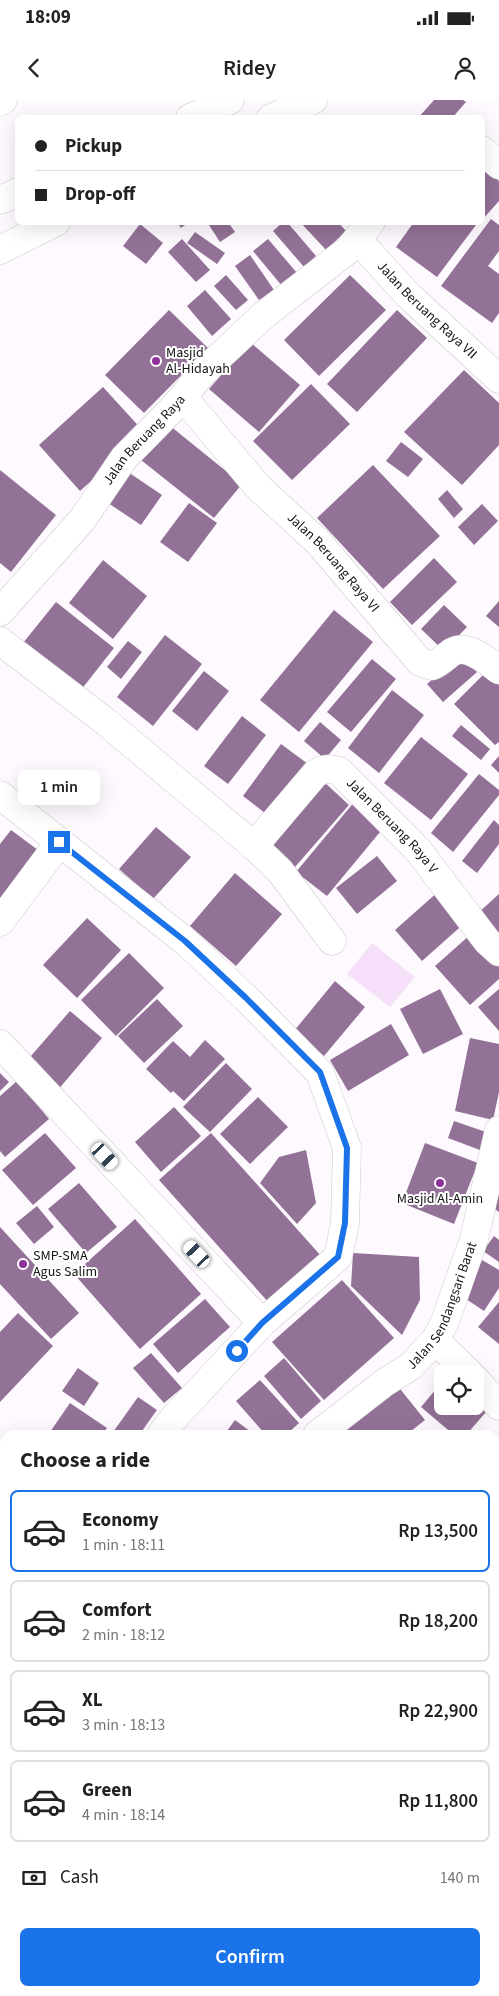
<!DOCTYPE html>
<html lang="en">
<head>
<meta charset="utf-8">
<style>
	:root { --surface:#fff; --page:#f6f6f6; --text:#222; --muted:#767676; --line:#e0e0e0; --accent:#1a73e8 }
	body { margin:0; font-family:"Source Sans 3",sans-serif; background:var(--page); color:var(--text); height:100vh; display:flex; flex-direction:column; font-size:19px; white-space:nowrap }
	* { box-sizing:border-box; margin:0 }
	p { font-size:16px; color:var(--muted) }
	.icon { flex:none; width:28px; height:28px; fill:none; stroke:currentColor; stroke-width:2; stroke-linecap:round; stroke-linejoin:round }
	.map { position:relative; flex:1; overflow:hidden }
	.drawer { position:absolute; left:0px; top:1330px; width:500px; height:566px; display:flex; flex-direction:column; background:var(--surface); border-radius:15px 15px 0 0; box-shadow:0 5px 20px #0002 }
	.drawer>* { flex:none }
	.banner { position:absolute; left:15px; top:15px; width:470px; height:110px; border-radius:8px; box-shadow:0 5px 20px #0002; display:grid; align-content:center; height:110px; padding:0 20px; background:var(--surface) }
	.tools { position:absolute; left:434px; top:1265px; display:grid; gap:10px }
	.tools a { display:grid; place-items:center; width:50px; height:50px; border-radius:8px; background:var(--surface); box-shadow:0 5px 20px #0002; font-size:25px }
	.end { position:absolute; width:22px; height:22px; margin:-11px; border:6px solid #1a73e8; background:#fff; box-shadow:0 0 0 2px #fff }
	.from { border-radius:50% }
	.bubble { position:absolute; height:35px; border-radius:8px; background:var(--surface); box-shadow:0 5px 20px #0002; font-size:16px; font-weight:600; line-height:35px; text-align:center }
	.car { position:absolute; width:15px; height:30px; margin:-15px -8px; border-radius:6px; box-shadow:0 0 4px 1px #0007; background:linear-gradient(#fff 24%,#345 0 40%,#fff 0 76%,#345 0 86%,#fff 0) }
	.banner b { display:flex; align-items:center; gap:18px; height:48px; font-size:19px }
	.banner b+b { border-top:1px solid var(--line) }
	.banner i { width:12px; height:12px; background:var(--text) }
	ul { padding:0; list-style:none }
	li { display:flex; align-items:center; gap:15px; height:82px; margin:0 10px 8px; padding:0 10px; border:2px solid var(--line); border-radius:8px }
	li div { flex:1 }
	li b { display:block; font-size:19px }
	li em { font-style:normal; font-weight:600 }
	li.on { border-color:var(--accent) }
	li>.icon { width:45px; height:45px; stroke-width:1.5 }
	h2 { padding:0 20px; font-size:22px; line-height:60px }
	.pay { display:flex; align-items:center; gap:12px; height:55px; padding:0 20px; font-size:19px }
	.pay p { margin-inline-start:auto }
	.action { display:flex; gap:10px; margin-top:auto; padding:10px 20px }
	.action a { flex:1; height:58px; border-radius:8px; background:var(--accent); color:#fff; font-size:20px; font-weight:600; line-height:58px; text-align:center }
	.status { display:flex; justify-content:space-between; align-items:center; height:35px; padding:0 25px; background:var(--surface); direction:ltr }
	.status svg { height:14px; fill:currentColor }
	header { display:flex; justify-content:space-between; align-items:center; height:65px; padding:0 20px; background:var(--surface); font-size:22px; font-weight:600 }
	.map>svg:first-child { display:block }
</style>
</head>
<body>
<div class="status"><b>18:09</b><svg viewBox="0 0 49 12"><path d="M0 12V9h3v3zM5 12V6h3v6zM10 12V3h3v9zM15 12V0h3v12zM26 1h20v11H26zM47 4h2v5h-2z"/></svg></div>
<header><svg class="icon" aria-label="back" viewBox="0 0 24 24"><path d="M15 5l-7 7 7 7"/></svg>Ridey<svg class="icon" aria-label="person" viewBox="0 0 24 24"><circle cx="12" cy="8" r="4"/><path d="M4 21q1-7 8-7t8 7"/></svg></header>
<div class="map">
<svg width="499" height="1896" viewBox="0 0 499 1896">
	<rect width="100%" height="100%" fill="#fef9fe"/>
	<path fill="#f6dff9" d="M 372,843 L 415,877 L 390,907 L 347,874 Z"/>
	<path fill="#937297" d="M 434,0 L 463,0 L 466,2 L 452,18 L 418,18 Z
		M 482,66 L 499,81 L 499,101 L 482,120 Z
		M 491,119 L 499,125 L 499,151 L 488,166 L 499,174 L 499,213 L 492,223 L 441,186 Z
		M 177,122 L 189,122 L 181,128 Z
		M 207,122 L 228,122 L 235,132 L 220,142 Z
		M 283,122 L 287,122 L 316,156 L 304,167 L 273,131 Z
		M 300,122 L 338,122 L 346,131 L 326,150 Z
		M 414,122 L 472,122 L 476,125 L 437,177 L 396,147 Z
		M 140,124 L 163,143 L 146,164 L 123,146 Z
		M 195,132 L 225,153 L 217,164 L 187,143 Z
		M 182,139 L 210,170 L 196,182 L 168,152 Z
		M 268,139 L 297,173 L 282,186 L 253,151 Z
		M 250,155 L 274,190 L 259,200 L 235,166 Z
		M 226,175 L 248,200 L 236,210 L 214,186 Z
		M 350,175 L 386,210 L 319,276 L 284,240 Z
		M 205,190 L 231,219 L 212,236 L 187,206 Z
		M 169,210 L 208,248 L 144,313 L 105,275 Z
		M 397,210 L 427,238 L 357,312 L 327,284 Z
		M 250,242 L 300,285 L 259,332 L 209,289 Z
		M 464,270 L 499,303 L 499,345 L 462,385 L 404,332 Z
		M 311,284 L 350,324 L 292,380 L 253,341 Z
		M 103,287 L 145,333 L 80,391 L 39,345 Z
		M 169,325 L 242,384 L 214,418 L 141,360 Z
		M 401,342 L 423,359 L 408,377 L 386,361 Z
		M 373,365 L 440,436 L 383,489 L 317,418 Z
		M 0,370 L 56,415 L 11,472 L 0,463 Z
		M 128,372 L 162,395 L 141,425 L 108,403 Z
		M 447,390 L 463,409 L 454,418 L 438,399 Z
		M 189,403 L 217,423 L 188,462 L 160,442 Z
		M 482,404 L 498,421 L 474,445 L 458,427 Z
		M 434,458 L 457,482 L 412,525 L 390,502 Z
		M 103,460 L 147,496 L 113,539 L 69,503 Z
		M 499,501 L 499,527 L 486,516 Z
		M 56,502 L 114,548 L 77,595 L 19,548 Z
		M 444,505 L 467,527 L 444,551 L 421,529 Z
		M 334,510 L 373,542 L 299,632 L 260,600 Z
		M 165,535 L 202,564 L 153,626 L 117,597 Z
		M 128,541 L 142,552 L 121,579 L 107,567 Z
		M 462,554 L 477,572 L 443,602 L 427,584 Z
		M 372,559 L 396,579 L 351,632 L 327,612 Z
		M 204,571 L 229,591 L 197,631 L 172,611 Z
		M 486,572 L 499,585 L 499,642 L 495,645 L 454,604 Z
		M 392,590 L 424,615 L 379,673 L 348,648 Z
		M 242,616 L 266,635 L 228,684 L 204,666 Z
		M 320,622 L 341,640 L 325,659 L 304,641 Z
		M 461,625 L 490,649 L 481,660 L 452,636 Z
		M 421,637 L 468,674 L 431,720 L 384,683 Z
		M 281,644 L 308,664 L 270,717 L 243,696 Z
		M 499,656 L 499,673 L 491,665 Z
		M 479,674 L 499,690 L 499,695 L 453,752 L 431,733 Z
		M 322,680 L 349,705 L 295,767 L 268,743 Z
		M 355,701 L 385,726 L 327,796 L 296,772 Z
		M 494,720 L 499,725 L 499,744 L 477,773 L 462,761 Z
		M 156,727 L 191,757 L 153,799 L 119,769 Z
		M 11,730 L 42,753 L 0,807 L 0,744 Z
		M 377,756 L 397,781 L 357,814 L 336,788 Z
		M 235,773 L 282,814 L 236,866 L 190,826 Z
		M 440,790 L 467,821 L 422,861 L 395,830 Z
		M 499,794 L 499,839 L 477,814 Z
		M 87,818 L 121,850 L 77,898 L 43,865 Z
		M 471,834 L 499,865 L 499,879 L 470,905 L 435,866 Z
		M 129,853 L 164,888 L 116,936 L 81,900 Z
		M 335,881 L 365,907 L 324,956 L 294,931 Z
		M 440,889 L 463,934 L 423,954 L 400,909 Z
		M 499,889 L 499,931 L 478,907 Z
		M 157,899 L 183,926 L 144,963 L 118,936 Z
		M 70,911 L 102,938 L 57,991 L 24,964 Z
		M 391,924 L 409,955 L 348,991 L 330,960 Z
		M 470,938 L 499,944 L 499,992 L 493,1020 L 455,1011 Z
		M 205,940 L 225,959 L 184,1001 L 173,991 L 171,993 L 146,969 L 173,941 L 190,957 Z
		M 226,963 L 252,989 L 210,1032 L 183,1007 Z
		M 0,973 L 9,982 L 0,991 Z
		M 17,981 L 49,1019 L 5,1057 L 0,1051 L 0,996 Z
		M 258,997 L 288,1027 L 250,1064 L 220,1034 Z
		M 174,1007 L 201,1036 L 161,1072 L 135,1042 Z
		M 454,1021 L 486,1032 L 480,1050 L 448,1038 Z
		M 45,1033 L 76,1068 L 33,1105 L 2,1070 Z
		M 211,1033 L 322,1157 L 270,1204 L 159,1080 Z
		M 425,1043 L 478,1063 L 454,1124 L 402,1103 Z
		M 306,1050 L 316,1103 L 297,1124 L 260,1083 L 279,1057 Z
		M 79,1083 L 117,1127 L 86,1153 L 48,1109 Z
		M 499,1091 L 499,1112 L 489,1105 Z
		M 37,1106 L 54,1127 L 34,1144 L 16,1123 Z
		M 135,1119 L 201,1194 L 140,1249 L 74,1174 Z
		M 0,1127 L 79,1213 L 51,1239 L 0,1184 Z
		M 494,1136 L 499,1140 L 499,1162 L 483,1151 Z
		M 353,1153 L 419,1157 L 420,1200 L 402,1235 L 351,1186 Z
		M 482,1160 L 499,1170 L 499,1188 L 484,1211 L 460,1195 Z
		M 342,1180 L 394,1238 L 324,1300 L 272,1242 Z
		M 205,1199 L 230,1227 L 178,1273 L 153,1244 Z
		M 499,1202 L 499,1244 L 478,1227 Z
		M 18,1213 L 53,1246 L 0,1302 L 0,1232 Z
		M 151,1253 L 182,1288 L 164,1303 L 133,1268 Z
		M 284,1258 L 321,1301 L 301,1319 L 264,1276 Z
		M 78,1268 L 99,1283 L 84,1306 L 62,1291 Z
		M 260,1280 L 299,1323 L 286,1335 L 266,1335 L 236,1301 Z
		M 442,1282 L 442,1306 L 475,1306 L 475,1289 L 493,1304 L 466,1335 L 454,1335 L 421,1307 Z
		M 397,1285 L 425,1320 L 406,1335 L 335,1335 Z
		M 138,1297 L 157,1310 L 139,1335 L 111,1335 Z
		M 70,1303 L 107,1328 L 102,1335 L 55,1335 L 50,1332 Z
		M 235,1320 L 255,1335 L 224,1335 Z
		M 0,1361 L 5,1365 L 5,1456 L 0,1461 Z
		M 499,1366 L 499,1421 L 495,1418 L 495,1371 Z
		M 495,1430 L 499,1434 L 499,1495 L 495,1499 Z
		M 0,1482 L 5,1485 L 5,1528 L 0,1525 Z
		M 0,1555 L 5,1558 L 5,1591 L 0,1599 Z
		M 5,1604 L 5,1625 L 0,1622 L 0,1612 Z
		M 0,1629 L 5,1633 L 5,1680 L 0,1688 Z"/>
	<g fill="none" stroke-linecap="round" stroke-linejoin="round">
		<defs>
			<g id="minor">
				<path d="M 482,50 L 499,65"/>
				<path id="s1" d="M 357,139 L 408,195 L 499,279"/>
				<path id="s2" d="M 183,297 L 258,387 L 319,443 L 420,562 L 432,566 C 440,563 445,557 452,552 C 468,543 487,561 499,570"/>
				<path id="s3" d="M 0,512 L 82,420 L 124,358 L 177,304 L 204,271 L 264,215 L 348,150 L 371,122"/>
				<path d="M 0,541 L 106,622 L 254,746 L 280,771 L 332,841"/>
				<path d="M 0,695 L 185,841 L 246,898 L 320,973 L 347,1048 L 345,1123 L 338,1157 L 262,1223 L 173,1319 L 161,1335"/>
				<path id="s4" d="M 254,746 L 315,674 C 324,668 329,668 339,671 L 418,750 L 487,841 L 499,852"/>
				<path d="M 0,822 L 59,743"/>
				<path d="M 0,944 L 262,1223"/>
				<path d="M 435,1240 L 470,1274"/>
				<path d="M 475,1279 L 499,1306"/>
				<path id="s5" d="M 317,1335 L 384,1283 L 411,1266 L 435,1240 L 444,1224 L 474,1139 L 499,1030"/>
				<path d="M 0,1535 L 5,1538"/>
				<path d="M 0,1718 L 5,1721"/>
				<path d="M 0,1780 L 5,1775"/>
			</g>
			<path id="highway" d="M 0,2 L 3,0
				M 190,18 L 230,0
				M 271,18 L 313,0
				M 0,100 L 18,92
				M 0,150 L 56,122
				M 495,1656 L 499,1653
				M 495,1732 L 499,1728
				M 186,1896 L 192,1891
				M 285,1896 L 292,1891"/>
		</defs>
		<use href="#minor" stroke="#cdc9ce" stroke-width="29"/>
		<use href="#highway" stroke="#cdc9ce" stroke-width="29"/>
		<use href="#minor" stroke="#fff" stroke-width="28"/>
		<use href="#highway" stroke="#fff" stroke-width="28"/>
	</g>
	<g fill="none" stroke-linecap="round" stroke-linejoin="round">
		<path stroke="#1a73e8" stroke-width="6" d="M 59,742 L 185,841 L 246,898 L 320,972 L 347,1048 L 345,1123 L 338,1157 L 262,1223 L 237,1251"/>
	</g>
	<g fill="#8d309a" stroke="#fff" stroke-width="2">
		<circle cx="156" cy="261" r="5"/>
		<circle cx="440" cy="1083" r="5"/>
		<circle cx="23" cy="1164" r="5"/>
	</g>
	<g text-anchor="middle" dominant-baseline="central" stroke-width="4" stroke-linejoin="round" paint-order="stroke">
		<g font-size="14" fill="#171617" stroke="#fff">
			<text stroke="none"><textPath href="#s1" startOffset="100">Jalan Beruang Raya VII</textPath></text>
			<text stroke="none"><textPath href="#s3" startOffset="225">Jalan Beruang Raya</textPath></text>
			<text stroke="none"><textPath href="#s2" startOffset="224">Jalan Beruang Raya VI</textPath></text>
			<text stroke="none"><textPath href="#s4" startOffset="196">Jalan Beruang Raya V</textPath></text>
			<text stroke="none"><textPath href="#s5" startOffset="186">Jalan Sendangsari Barat</textPath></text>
		</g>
		<g font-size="14" fill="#171617" stroke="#fff" text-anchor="start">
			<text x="166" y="253">Masjid<tspan x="166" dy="16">Al-Hidayah</tspan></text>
			<text x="440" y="1099" text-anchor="middle">Masjid Al-Amin</text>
			<text x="33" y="1156">SMP-SMA<tspan x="33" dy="16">Agus Salim</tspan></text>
		</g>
	</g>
</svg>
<div class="tools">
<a><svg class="icon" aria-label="locate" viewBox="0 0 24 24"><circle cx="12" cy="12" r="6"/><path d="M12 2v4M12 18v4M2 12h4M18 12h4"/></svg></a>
</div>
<i class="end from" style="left:237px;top:1251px"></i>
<i class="end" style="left:59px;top:742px"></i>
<div class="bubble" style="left:18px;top:670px;width:82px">1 min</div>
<i class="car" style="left:105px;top:1056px;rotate:137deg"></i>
<i class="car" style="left:197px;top:1154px;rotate:317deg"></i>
<div class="banner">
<b><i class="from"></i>Pickup</b>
<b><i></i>Drop-off</b>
</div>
<section class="drawer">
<h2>Choose a ride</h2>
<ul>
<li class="on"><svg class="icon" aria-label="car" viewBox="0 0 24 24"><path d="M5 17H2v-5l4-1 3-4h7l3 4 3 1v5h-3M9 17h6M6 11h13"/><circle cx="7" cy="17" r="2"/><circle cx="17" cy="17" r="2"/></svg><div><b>Economy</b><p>1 min · 18:11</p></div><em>Rp 13,500</em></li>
<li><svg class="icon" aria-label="car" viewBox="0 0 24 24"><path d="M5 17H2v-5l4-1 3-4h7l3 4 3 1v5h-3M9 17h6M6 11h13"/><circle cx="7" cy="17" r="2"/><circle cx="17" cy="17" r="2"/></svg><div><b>Comfort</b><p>2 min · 18:12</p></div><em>Rp 18,200</em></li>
<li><svg class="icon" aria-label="car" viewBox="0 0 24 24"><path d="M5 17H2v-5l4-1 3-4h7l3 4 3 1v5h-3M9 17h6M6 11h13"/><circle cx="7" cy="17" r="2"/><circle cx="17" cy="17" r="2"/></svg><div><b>XL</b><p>3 min · 18:13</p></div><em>Rp 22,900</em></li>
<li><svg class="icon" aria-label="car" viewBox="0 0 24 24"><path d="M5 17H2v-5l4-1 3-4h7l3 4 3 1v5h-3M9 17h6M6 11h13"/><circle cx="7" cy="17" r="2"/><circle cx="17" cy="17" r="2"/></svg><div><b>Green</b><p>4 min · 18:14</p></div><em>Rp 11,800</em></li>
</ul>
<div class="pay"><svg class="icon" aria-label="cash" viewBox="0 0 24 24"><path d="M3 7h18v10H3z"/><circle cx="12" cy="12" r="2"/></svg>Cash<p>140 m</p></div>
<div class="action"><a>Confirm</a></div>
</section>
</div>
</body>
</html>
